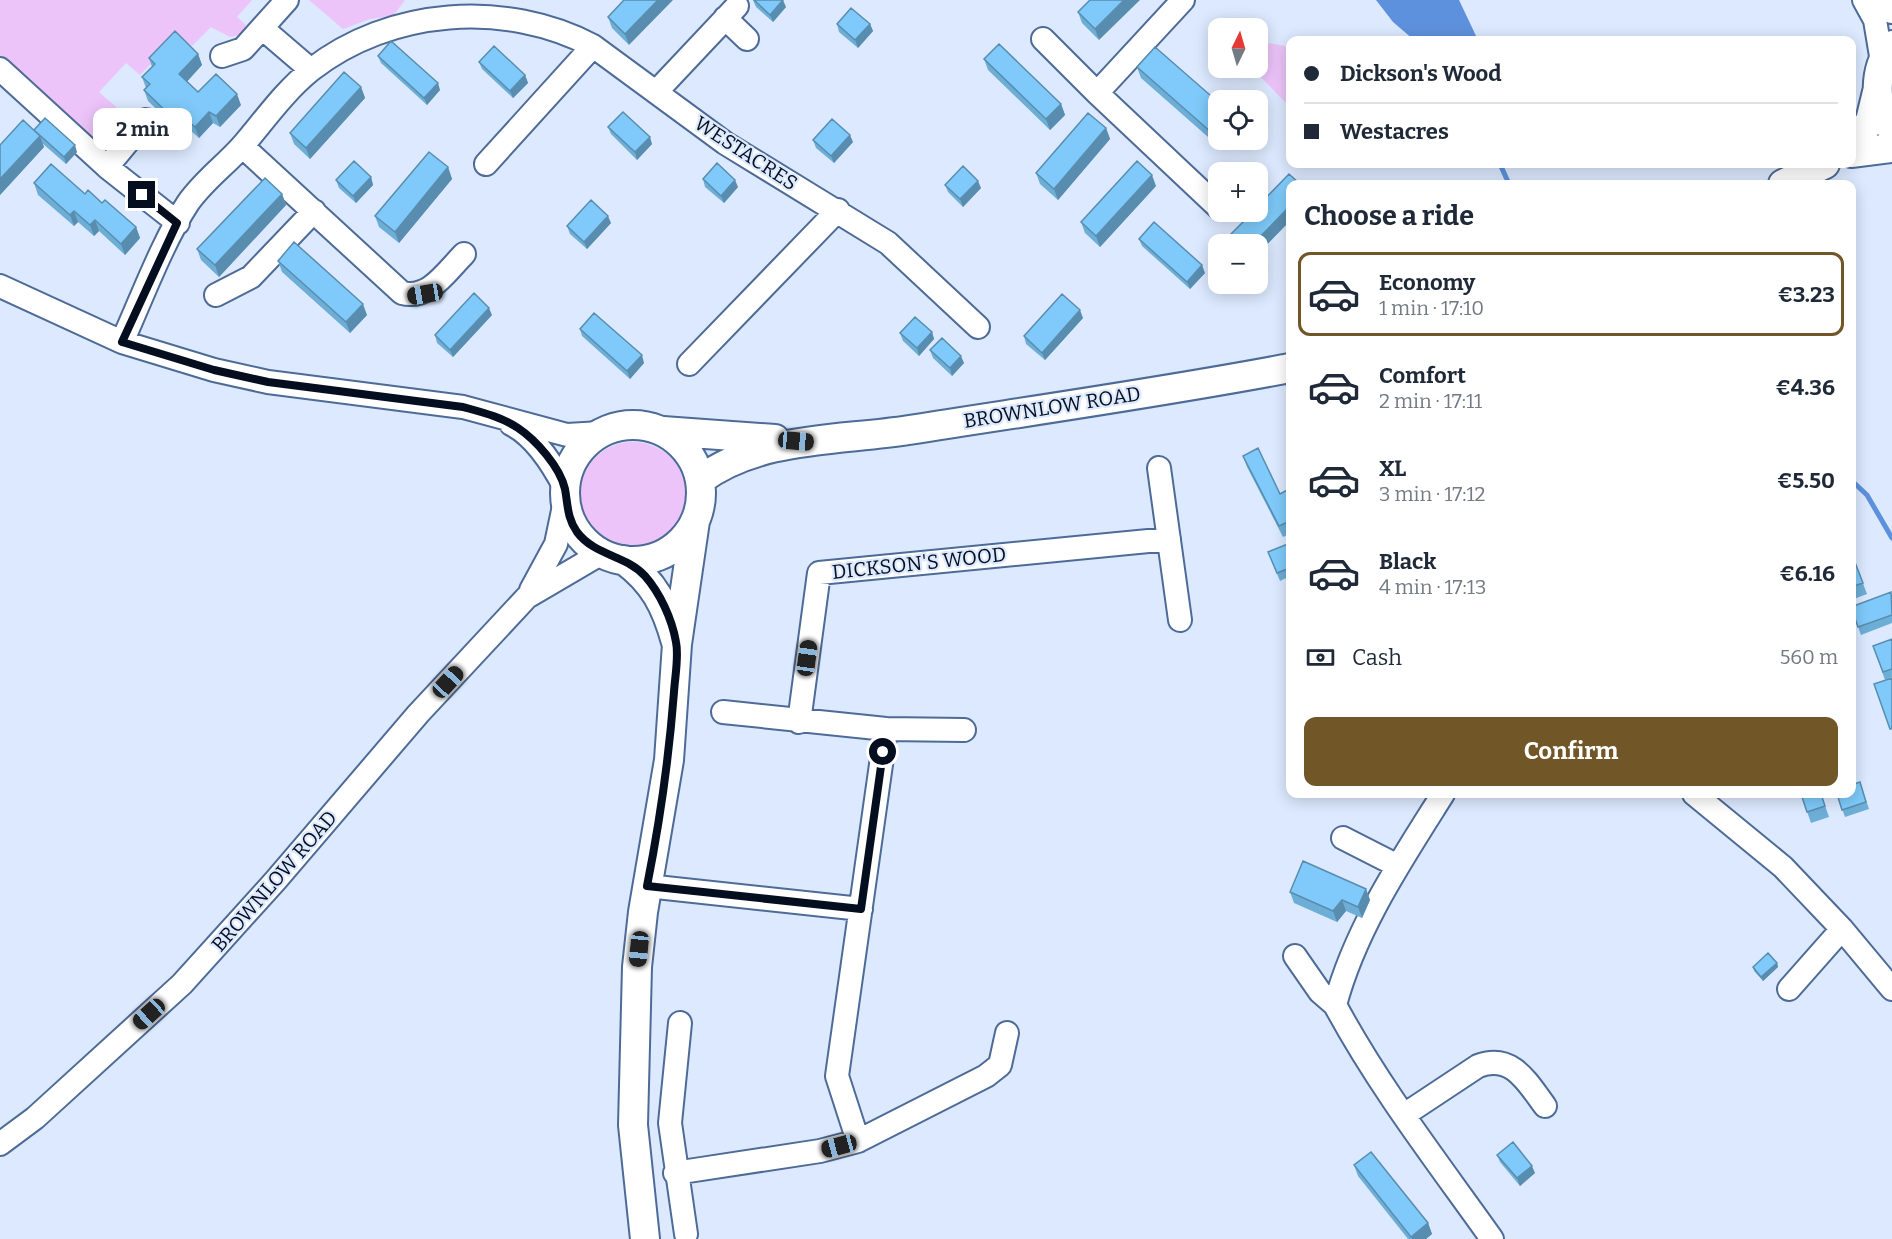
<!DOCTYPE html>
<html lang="en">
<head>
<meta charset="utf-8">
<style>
	:root { --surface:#fff; --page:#f2f2f3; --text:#1f2937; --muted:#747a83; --line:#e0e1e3; --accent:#715628 }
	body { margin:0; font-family:Bitter,serif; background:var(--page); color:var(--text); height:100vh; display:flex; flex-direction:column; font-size:22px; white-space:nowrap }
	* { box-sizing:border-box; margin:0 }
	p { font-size:20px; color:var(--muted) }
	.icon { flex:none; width:33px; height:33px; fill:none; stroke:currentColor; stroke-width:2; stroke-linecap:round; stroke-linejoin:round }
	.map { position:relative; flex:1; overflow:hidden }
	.sheet { position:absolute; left:1286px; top:180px; width:570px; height:618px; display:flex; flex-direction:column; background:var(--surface); border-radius:12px; box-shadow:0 3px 15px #0003 }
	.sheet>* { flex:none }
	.banner { position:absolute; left:1286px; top:36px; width:570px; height:132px; border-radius:12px; box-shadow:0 3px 15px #0003; display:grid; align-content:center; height:132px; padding:0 18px; background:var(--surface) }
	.needle { width:39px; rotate:5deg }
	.fabs { position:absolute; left:1208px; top:18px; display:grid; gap:12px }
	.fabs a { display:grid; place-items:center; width:60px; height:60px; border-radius:12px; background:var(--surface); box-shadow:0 3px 15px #0003; font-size:30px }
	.end { position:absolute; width:27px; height:27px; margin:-14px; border:8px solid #040e1e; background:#fff; box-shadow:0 0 0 3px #fff }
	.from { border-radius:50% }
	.bubble { position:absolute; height:42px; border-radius:12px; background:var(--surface); box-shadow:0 3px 15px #0003; font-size:20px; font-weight:700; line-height:42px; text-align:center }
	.car { position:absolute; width:18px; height:36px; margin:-18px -9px; border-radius:8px; box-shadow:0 0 4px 2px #0007; background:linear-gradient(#222 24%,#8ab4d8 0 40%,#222 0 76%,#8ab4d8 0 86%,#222 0) }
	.banner b { display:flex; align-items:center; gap:21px; height:57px; font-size:22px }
	.banner b+b { border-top:2px solid var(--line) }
	.banner i { width:15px; height:15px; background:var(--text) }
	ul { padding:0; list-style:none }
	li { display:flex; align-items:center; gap:18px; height:84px; margin:0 12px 9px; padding:0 6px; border:3px solid transparent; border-radius:12px }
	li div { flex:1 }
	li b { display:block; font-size:22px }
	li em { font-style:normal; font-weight:700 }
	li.active { border-color:var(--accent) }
	li>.icon { width:54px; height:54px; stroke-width:1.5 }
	h2 { padding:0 18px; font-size:27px; line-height:72px }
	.pay { display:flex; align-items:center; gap:15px; height:66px; padding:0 18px; font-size:22px }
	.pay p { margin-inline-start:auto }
	.cta { display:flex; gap:12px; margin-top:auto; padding:12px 18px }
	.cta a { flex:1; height:69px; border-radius:12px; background:var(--accent); color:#fff; font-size:24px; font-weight:700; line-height:69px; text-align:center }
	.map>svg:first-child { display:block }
</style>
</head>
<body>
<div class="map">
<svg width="1892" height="1239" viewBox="0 0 1892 1239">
	<rect width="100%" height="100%" fill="#dce9fe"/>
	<path fill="#edc4fa" d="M 0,0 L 252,0 L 237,17 L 246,25 L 242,34 L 230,37 L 211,27 L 192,46 L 178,36 L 140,75 L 126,63 L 99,92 L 123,113 L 127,124 L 117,145 L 102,148 L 0,57 Z
		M 309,0 L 405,0 L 393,16 L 370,19 L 343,29 Z
		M 1257,41 L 1290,47 L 1290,101 L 1287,104 L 1252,68 L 1257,68 Z
		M580 495a53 53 0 1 1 106 0a53 53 0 1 1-106 0Z"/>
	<path fill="#5e91dd" d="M 1376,0 L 1459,0 L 1478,40 L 1414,40 L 1393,22 Z"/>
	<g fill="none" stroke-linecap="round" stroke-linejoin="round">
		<path stroke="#5e91dd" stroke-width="5" d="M 1500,164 L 1509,184
			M 1851,480 L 1867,495 L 1892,538"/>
		<defs>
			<path id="minor" d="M 1864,0 L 1875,20 L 1882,62
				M 1870,0 L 1892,12
				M 725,18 L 747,39
				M 262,28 L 311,70
				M 1043,39 L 1097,93 L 1183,0
				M 222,56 L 243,49 L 287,0
				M 0,69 L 107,167 L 178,223
				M 657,91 L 737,6
				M 1097,93 L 1218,207
				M 242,146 L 402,293 C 429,300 446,272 464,254
				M 486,164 L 593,46
				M 107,167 L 146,120
				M 0,286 L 122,342 L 214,370 L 268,382 L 463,407 L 567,435 L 601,433
				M 216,295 L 251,277 L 314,211
				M 122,342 C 141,300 163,241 188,203 C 205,179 226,165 244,144 C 266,118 285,91 311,70 C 390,8 506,0 593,46 L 725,143 L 888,243 L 978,327
				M 689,364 L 838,210
				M 511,424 C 535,436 553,465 565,488
				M 1159,468 L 1180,620
				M 531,590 L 556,544 L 565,501
				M 723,712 L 886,729 L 964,730
				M 799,722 L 819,573 L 1169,539
				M 1443,794 C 1402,859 1355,929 1335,1005 C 1379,1087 1438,1163 1492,1239
				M 1694,794 L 1783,867 L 1842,929 L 1892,989
				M 1343,838 L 1398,866
				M 647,886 L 861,909
				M 1295,956 L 1320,992 L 1335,1005
				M 1789,989 L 1842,929
				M 680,1023 L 670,1123 L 686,1234
				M 1404,1115 L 1478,1066 C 1512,1053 1527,1082 1545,1106
				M 858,1141 L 837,1076 L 886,729
				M 0,1144 L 35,1118 L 182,984 L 276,880 L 418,714 L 527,597 L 602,553
				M 675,1173 L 820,1151 L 858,1141 L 986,1076 L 1000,1065 L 1007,1033"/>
			<path id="major" d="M 1892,45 C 1874,69 1872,106 1892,129
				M 1851,147 L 1870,121 L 1877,92
				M 1851,153 L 1892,148
				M 1783,184 L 1825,164
				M565 493a68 68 0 1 1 136 0a68 68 0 1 1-136 0Z
				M 663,431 L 775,439
				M 700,480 C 759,436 839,441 909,430 C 1036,410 1164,392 1290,368
				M 624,560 C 654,582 666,606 676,642
				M 645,1239 L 633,1125 L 637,967 L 643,912 L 669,760 L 677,644 L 695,521"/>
		</defs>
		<use href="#minor" stroke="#4d6b96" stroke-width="26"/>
		<use href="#major" stroke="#4d6b96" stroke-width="32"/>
		<use href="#minor" stroke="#fff" stroke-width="22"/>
		<use href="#major" stroke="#fff" stroke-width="28"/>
	</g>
	<path fill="#6daed7" d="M 624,0 L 629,45 L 612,28 L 608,17 Z
		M 753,0 L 786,7 L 773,22 L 756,7 Z
		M 1090,0 L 1099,40 L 1082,23 L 1078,12 Z
		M 837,24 L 870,24 L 873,31 L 858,48 L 839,32 Z
		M 198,54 L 202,65 L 187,81 L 198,92 L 241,105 L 220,127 L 213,123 L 199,138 L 190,130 L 184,136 L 148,101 L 144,90 L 146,88 L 142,77 L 152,67 L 149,58 Z
		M 378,56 L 440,90 L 427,105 L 381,63 Z
		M 984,59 L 1061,104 L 1065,115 L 1050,130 L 988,70 Z
		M 479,62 L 525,75 L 528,83 L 513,98 L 482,69 Z
		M 1137,67 L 1218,102 L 1216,144 L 1141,78 Z
		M 361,87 L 365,98 L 310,159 L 294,144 L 290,133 Z
		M 608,127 L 652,144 L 637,160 L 611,134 Z
		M 1106,128 L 1110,139 L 1058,200 L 1040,184 L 1036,173 Z
		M 34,131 L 77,152 L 66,164 L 42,143 L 44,147 L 0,195 L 0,145 Z
		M 813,140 L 853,142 L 834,163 L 816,148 Z
		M 448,167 L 452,179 L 399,243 L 379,227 L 375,216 Z
		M 371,177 L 373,185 L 356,203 L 339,188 L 336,180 Z
		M 703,179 L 738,187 L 724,203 L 705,187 Z
		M 34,183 L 85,194 L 102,203 L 136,227 L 140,238 L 125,255 L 99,231 L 94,236 L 78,222 L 74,226 L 38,195 Z
		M 945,185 L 981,188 L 963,207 L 948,192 Z
		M 1156,186 L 1100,247 L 1085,233 L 1081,222 Z
		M 282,194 L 286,205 L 219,277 L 201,260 L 197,249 Z
		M 611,223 L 587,249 L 570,234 L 567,226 Z
		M 1139,239 L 1205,273 L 1190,289 L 1142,246 Z
		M 1218,248 L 1218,271 L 1214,267 L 1210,256 Z
		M 278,261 L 367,315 L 350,333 L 282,272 Z
		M 492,315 L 453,357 L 437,343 L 435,335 Z
		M 1083,318 L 1045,360 L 1026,344 L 1024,336 Z
		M 580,329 L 644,363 L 630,379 L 582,336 Z
		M 932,332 L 934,339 L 919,356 L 903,341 L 900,333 Z
		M 930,350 L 964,363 L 952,376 L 933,358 Z
		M 1243,456 L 1280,494 L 1290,491 L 1290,534 L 1283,537 L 1247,467 Z
		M 1290,543 L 1290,576 L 1280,581 L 1268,552 Z
		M 1851,552 L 1867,594 L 1851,600 Z
		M 1892,594 L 1892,623 L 1861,635 L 1851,607 Z
		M 1892,639 L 1892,677 L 1885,680 L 1873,646 Z
		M 1860,782 L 1869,809 L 1845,817 L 1837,794 Z
		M 1801,794 L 1821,794 L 1829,817 L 1811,823 Z
		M 1366,889 L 1370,900 L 1362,918 L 1346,911 L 1337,922 L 1294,903 L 1290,892 Z
		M 1777,963 L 1778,967 L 1763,981 L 1754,971 L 1753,967 Z
		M 1497,1155 L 1535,1173 L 1520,1186 L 1500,1162 Z
		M 1354,1165 L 1428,1223 L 1432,1234 L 1426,1239 L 1408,1239 L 1358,1176 Z"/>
	<path fill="#598daf" d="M 658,0 L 673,0 L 629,45 L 625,34 Z
		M 783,0 L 786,7 L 773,22 L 770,15 Z
		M 1124,0 L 1140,0 L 1099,40 L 1095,29 Z
		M 870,24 L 873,31 L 858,48 L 855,40 Z
		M 198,54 L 202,65 L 184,85 L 179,74 Z
		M 525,75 L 528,83 L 513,98 L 510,91 Z
		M 438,83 L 440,90 L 427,105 L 424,98 Z
		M 361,87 L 365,98 L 310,159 L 306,148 Z
		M 237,94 L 241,105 L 220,127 L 216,116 Z
		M 1061,104 L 1065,115 L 1050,130 L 1046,119 Z
		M 209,112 L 213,123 L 199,138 L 195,127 Z
		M 186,119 L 190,130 L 184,136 L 180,125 Z
		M 1218,126 L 1218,140 L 1220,140 L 1216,144 L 1212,133 Z
		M 1106,128 L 1110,139 L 1058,200 L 1054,189 Z
		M 850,135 L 853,142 L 834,163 L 831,156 Z
		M 40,136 L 44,147 L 0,195 L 0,179 Z
		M 650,137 L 652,144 L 637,160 L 635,152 Z
		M 75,145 L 77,152 L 66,164 L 64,157 Z
		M 448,167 L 452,179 L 399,243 L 395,232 Z
		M 1152,175 L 1156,186 L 1100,247 L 1096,236 Z
		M 371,177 L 373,185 L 356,203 L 353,196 Z
		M 735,180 L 738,187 L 724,203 L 721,196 Z
		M 978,181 L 981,188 L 963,207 L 960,199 Z
		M 282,194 L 286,205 L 219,277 L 215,265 Z
		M 1290,206 L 1290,221 L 1257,255 L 1257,244 L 1253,244 Z
		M 74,211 L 78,222 L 74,226 L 70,215 Z
		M 608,216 L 611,223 L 587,249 L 584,242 Z
		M 95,220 L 99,231 L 94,236 L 90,225 Z
		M 136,227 L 140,238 L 125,255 L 121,244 Z
		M 1202,265 L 1205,273 L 1190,289 L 1187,282 Z
		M 363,304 L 367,315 L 350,333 L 346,322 Z
		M 489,308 L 492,315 L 453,357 L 450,350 Z
		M 1080,310 L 1083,318 L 1045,360 L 1042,353 Z
		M 932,332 L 934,339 L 919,356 L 917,348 Z
		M 642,355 L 644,363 L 630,379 L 627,371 Z
		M 961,356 L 964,363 L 952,376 L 950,368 Z
		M 1366,889 L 1370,900 L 1362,918 L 1358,907 Z
		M 1342,900 L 1346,911 L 1337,922 L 1333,911 Z
		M 1777,963 L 1778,967 L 1763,981 L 1761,977 Z
		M 1532,1166 L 1535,1173 L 1520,1186 L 1517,1178 Z
		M 1428,1223 L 1432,1234 L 1426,1239 L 1412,1239 L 1411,1237 Z"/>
	<path fill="#7fcafa" stroke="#598daf" stroke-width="1.5" d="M 624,0 L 658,0 L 625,34 L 608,17 Z
		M 754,0 L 783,0 L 770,15 Z
		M 1090,0 L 1124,0 L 1095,29 L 1078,12 Z
		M 851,8 L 870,24 L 855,40 L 837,24 Z
		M 175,31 L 198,54 L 179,74 L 198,92 L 216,74 L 237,94 L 216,116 L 209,112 L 195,127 L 186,119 L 180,125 L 144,90 L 150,84 L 142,77 L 155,64 L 149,58 Z
		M 391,41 L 438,83 L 424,98 L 378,56 Z
		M 999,44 L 1061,104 L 1046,119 L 984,59 Z
		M 494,46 L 525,75 L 510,91 L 479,62 Z
		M 1155,47 L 1218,102 L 1218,126 L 1212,133 L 1137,67 Z
		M 344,72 L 361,87 L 306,148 L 290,133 Z
		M 623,112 L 650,137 L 635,152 L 608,127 Z
		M 1088,113 L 1106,128 L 1054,189 L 1036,173 Z
		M 45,118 L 75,145 L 64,157 L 34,130 Z
		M 832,119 L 850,135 L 831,156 L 813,140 Z
		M 23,120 L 40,136 L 0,179 L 0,145 Z
		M 429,152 L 448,167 L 395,232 L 375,216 Z
		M 354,161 L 371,177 L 353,196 L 336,180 Z
		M 1137,161 L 1152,175 L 1096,236 L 1081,222 Z
		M 717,163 L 735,180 L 721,196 L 703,179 Z
		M 51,164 L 85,194 L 88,190 L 102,203 L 105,200 L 136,227 L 121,244 L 95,220 L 90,225 L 74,211 L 70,215 L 34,183 Z
		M 963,166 L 978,181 L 960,199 L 945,185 Z
		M 1289,174 L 1300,184 L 1290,184 L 1290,206 L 1253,244 L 1221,244 L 1253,212 L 1257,212 L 1257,207 Z
		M 265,178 L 282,194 L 215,265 L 197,249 Z
		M 591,200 L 608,216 L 584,242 L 567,226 Z
		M 1154,222 L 1202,265 L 1187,282 L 1139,239 Z
		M 294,242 L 363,304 L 346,322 L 278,261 Z
		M 1218,248 L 1218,264 L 1210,256 Z
		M 474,293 L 489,308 L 450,350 L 435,335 Z
		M 1062,294 L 1080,310 L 1042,353 L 1024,336 Z
		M 594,313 L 642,355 L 627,371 L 580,329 Z
		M 915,317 L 932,332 L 917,348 L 900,333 Z
		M 942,338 L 961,356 L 950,368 L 930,350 Z
		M 1290,439 L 1290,448 L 1287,440 Z
		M 1258,448 L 1280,494 L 1289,489 L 1290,491 L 1290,521 L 1279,526 L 1243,456 Z
		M 1290,543 L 1290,568 L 1277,573 L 1268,552 Z
		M 1851,552 L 1863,583 L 1851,587 Z
		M 1891,592 L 1892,615 L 1858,627 L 1851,607 Z
		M 1892,639 L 1892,669 L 1883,672 L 1873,646 Z
		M 1892,678 L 1892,729 L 1890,729 L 1874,684 Z
		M 1860,782 L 1866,802 L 1842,810 L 1837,794 L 1851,794 L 1851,785 Z
		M 1801,794 L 1821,794 L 1825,806 L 1807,812 Z
		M 1303,861 L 1366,889 L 1358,907 L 1342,900 L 1333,911 L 1290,892 Z
		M 1768,953 L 1777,963 L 1761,977 L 1753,967 Z
		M 1513,1142 L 1532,1166 L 1517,1178 L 1497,1155 Z
		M 1371,1152 L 1428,1223 L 1411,1237 L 1354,1165 Z"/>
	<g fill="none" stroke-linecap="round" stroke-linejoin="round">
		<path stroke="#040e1e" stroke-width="8" d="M 142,195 L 177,223 L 122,342 L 214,370 L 268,382 L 463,407 C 481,412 502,417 518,428 C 536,440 560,467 565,489 C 568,505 567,518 577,532 C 595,556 626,555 645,576 C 660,593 672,619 676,642 C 679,657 675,676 674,692 C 669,757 660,821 647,886 L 861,909 L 883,752"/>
	</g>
	<g text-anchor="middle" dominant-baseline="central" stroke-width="4.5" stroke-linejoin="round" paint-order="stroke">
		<g font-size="20" fill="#040e1e" stroke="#dce9fe">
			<text transform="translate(746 153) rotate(33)">WESTACRES</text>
			<text transform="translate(1052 407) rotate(-9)">BROWNLOW ROAD</text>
			<text transform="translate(919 563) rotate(-6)">DICKSON'S WOOD</text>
			<text transform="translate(274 881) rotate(-49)">BROWNLOW ROAD</text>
		</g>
	</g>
</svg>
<div class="fabs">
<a><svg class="needle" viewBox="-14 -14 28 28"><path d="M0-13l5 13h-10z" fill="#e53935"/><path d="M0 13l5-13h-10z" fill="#747a83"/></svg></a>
<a><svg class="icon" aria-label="locate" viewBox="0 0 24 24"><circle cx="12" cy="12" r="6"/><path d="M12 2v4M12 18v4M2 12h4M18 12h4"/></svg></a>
<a>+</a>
<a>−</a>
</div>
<i class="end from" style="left:883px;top:752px"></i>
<i class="end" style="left:142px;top:195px"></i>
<div class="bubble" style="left:93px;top:108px;width:99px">2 min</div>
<i class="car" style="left:425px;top:294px;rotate:260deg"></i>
<i class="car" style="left:796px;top:441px;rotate:95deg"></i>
<i class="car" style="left:807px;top:658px;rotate:8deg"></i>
<i class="car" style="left:448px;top:682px;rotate:43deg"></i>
<i class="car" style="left:639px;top:949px;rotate:186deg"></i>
<i class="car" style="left:149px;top:1014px;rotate:228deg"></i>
<i class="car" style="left:839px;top:1146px;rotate:255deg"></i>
<div class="banner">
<b><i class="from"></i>Dickson's Wood</b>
<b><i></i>Westacres</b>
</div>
<section class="sheet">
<h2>Choose a ride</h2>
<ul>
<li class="active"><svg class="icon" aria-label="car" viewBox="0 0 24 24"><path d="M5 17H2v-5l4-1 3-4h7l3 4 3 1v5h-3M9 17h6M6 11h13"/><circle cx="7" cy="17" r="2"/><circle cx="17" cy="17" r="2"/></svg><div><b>Economy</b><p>1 min · 17:10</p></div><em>€3.23</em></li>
<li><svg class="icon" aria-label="car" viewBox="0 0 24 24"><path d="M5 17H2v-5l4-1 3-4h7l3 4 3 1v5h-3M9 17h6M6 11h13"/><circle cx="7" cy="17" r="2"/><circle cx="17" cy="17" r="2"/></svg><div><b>Comfort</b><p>2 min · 17:11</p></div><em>€4.36</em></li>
<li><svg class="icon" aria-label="car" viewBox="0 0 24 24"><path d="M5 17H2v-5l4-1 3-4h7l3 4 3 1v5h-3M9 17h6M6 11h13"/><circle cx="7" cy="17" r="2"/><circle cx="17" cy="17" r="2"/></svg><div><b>XL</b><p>3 min · 17:12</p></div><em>€5.50</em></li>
<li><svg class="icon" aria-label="car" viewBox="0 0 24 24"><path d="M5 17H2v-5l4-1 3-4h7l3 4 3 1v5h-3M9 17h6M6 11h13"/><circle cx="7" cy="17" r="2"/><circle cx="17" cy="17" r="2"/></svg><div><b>Black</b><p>4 min · 17:13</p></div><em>€6.16</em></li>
</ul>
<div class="pay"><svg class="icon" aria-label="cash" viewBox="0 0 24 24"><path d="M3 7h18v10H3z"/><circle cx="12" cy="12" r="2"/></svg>Cash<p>560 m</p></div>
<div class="cta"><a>Confirm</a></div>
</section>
</div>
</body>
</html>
